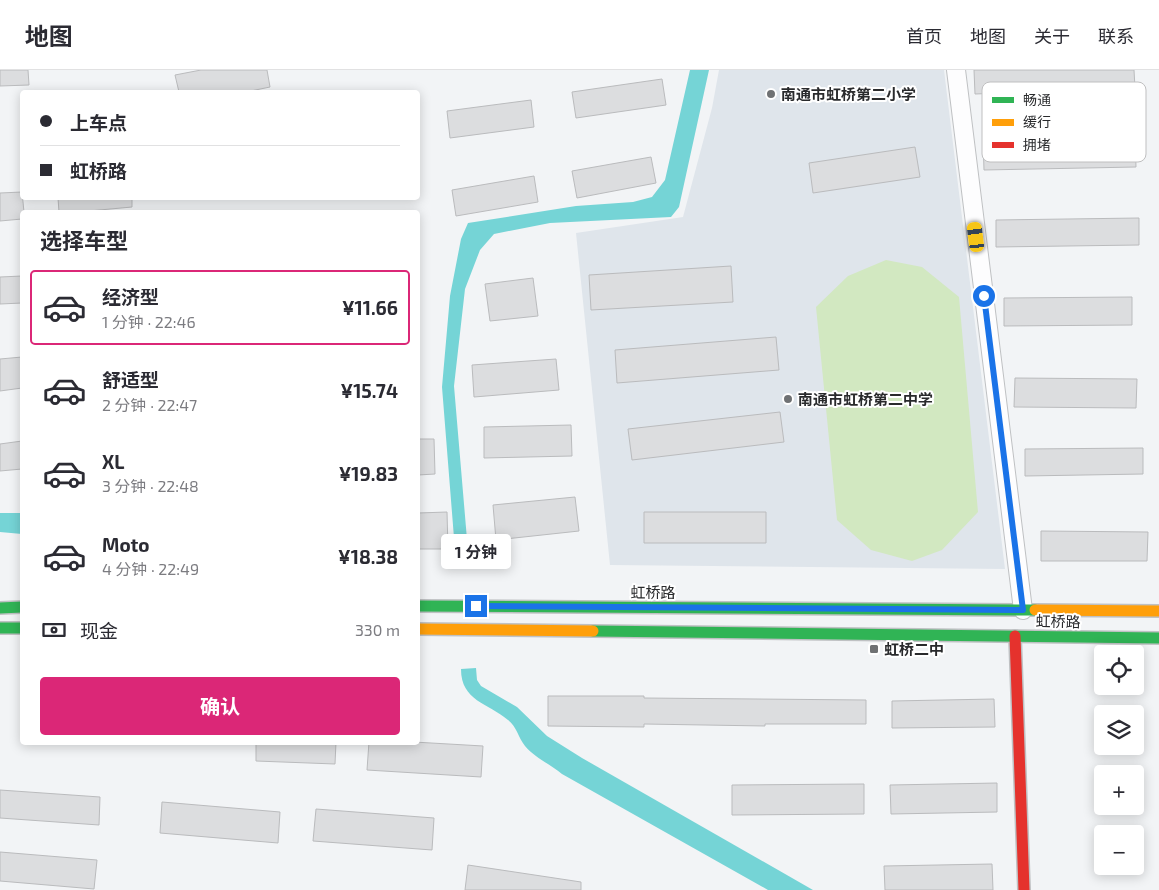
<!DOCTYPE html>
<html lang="zh">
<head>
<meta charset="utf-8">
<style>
	:root { --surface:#fff; --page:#f7f7f7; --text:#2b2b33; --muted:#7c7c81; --line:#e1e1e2; --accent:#db2777 }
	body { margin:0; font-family:"Exo 2","Noto Sans SC",sans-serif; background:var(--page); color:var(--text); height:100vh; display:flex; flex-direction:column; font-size:19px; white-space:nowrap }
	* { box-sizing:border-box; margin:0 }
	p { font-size:16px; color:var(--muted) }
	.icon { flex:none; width:28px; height:28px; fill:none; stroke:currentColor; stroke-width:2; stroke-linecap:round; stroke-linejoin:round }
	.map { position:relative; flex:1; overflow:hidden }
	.panel { position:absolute; left:20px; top:140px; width:400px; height:535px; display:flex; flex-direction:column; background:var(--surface); border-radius:5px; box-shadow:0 2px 12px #0003 }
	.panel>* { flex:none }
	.top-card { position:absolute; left:20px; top:20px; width:400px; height:110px; border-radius:5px; box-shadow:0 2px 12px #0003; display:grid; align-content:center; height:110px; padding:0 20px; background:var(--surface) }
	.fabs { position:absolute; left:1094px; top:575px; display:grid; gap:10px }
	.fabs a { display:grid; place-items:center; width:50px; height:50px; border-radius:5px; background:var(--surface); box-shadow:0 2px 12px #0003; font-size:25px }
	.end { position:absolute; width:22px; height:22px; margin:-11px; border:6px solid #1a73e8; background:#fff; box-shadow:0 0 0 2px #fff }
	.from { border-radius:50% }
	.bubble { position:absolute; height:35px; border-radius:5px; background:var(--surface); box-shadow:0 2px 12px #0003; font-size:16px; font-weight:700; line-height:35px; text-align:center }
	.car { position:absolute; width:15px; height:30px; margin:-15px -8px; border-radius:6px; box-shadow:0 0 4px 1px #0007; background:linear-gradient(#f5c518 24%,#345 0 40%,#f5c518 0 76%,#345 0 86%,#f5c518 0) }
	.top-card b { display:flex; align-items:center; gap:18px; height:48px; font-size:19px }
	.top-card b+b { border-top:1px solid var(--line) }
	.top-card i { width:12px; height:12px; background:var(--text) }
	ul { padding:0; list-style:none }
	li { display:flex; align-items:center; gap:15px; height:75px; margin:0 10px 8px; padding:0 10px; border:2px solid transparent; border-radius:5px }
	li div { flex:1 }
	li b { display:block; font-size:19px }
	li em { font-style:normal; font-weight:700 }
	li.on { border-color:var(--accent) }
	li>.icon { width:45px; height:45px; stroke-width:1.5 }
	h2 { padding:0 20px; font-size:22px; line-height:60px }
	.pay { display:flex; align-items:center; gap:12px; height:55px; padding:0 20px; font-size:19px }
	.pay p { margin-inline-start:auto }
	.cta { display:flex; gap:10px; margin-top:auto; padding:10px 20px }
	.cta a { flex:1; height:58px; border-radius:5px; background:var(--accent); color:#fff; font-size:20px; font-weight:700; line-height:58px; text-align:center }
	header { display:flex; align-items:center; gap:30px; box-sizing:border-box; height:70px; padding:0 25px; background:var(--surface); border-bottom:1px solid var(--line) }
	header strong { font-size:24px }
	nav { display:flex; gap:28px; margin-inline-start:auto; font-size:18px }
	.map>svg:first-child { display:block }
</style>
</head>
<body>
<header>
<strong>地图</strong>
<nav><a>首页</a><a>地图</a><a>关于</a><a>联系</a></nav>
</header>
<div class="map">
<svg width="1159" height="820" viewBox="0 0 1159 820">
	<rect width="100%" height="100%" fill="#f2f4f6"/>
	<path fill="#dfe5eb" d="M 719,0 L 944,0 L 1005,499 L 610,495 L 576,163 L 683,147 L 712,38 Z"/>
	<path fill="#d2e8c1" d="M 886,190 L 922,197 L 959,227 L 978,442 L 942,480 L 912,491 L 871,480 L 837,450 L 816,237 L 848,206 Z"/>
	<path fill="#75d4d6" d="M 690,0 L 709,0 L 679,137 L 671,147 L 550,153 L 494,164 L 480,180 L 465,219 L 454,316 L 469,493 L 456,493 L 442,317 L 450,226 L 461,169 L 468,153 L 576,136 L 633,132 L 652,127 L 665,110 Z
		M 0,443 L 22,443 L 22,464 L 0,462 Z
		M 476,598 L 477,610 L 481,616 L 517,637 L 547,666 L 582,688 L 813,820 L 768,820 L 562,704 C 550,694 535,688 525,676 C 518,667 517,657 508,650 C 488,633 461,631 461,599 Z"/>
	<path fill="#dcdddf" stroke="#babbbd" d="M 0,0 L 28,0 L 29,15 L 0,16 Z
		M 201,0 L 267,0 L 270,17 L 246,22 L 179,22 L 175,5 Z
		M 974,0 L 1134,0 L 1135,18 L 975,24 Z
		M 662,9 L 666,35 L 576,48 L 572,22 Z
		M 531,30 L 534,57 L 450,68 L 447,41 Z
		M 1135,66 L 1136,97 L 984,100 L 983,69 Z
		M 915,77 L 920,107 L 813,123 L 809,93 Z
		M 651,87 L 656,113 L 577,128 L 572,101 Z
		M 534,106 L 538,132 L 456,146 L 452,120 Z
		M 22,122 L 24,142 L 22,142 L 22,149 L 0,151 L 0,123 Z
		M 58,128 L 132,128 L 132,137 L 78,142 L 59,142 Z
		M 1139,148 L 1139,175 L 996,177 L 996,150 Z
		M 731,196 L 733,232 L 591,240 L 589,205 Z
		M 22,206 L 22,233 L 0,234 L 0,207 Z
		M 533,208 L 538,246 L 490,251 L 485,214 Z
		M 1132,227 L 1132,255 L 1004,256 L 1004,228 Z
		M 776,267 L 779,300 L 617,313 L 615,280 Z
		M 22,287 L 22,318 L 0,321 L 0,289 Z
		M 556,289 L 559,320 L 474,327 L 472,295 Z
		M 1015,308 L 1137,309 L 1136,338 L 1014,337 Z
		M 780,342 L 784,372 L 632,390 L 628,359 Z
		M 571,355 L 572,386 L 484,388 L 484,357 Z
		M 418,369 L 434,369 L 435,404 L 418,405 Z
		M 22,371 L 22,399 L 0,401 L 0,374 Z
		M 1143,378 L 1143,404 L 1025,406 L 1025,379 Z
		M 575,427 L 579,461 L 496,470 L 493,435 Z
		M 447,442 L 448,479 L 418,479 L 418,443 Z
		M 644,442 L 766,442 L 766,473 L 644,473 Z
		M 1041,461 L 1148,462 L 1147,491 L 1041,491 Z
		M 548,626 L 644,626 L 644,628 L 866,630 L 866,654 L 765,654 L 765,656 L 644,654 L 644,657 L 548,656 Z
		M 994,629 L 995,657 L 892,658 L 892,631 Z
		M 256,672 L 336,672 L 335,694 L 256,691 Z
		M 369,672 L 414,672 L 483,676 L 481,707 L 367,700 Z
		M 997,713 L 997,742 L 891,744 L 890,715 Z
		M 864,714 L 864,744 L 732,745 L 732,715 Z
		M 0,720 L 100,727 L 99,755 L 0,748 Z
		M 162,732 L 280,742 L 278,773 L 160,763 Z
		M 316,739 L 434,748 L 432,780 L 313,771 Z
		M 0,782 L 97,790 L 94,819 L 0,811 Z
		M 992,794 L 993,820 L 885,820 L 884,796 Z
		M 468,795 L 581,812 L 581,820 L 465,820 Z"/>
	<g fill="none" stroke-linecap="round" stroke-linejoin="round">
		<defs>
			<path id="street" d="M 956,0 L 1023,540"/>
			<path id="fast" d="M 418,536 L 1035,540
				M 0,538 L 22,537
				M 0,558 L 22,558
				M 593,561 L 1159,568"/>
			<path id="slow" d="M 1035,540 L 1159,541
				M 418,559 L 593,561"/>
			<path id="jam" d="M 1015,566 L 1024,820"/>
		</defs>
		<use href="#street" stroke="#bfc1c3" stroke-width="20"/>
		<use href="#fast" stroke="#bfc1c3" stroke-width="14"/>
		<use href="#slow" stroke="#bfc1c3" stroke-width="14"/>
		<use href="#jam" stroke="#bfc1c3" stroke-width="14"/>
		<use href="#street" stroke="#fdfdfe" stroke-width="18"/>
		<use href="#fast" stroke="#30b455" stroke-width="11"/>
		<use href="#slow" stroke="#ff9f0a" stroke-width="11"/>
		<use href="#jam" stroke="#e5322d" stroke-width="11"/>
	</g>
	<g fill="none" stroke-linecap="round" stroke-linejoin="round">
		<path stroke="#1a73e8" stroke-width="6" d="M 476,536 L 1023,540 L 984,226"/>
	</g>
	<g fill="#6f7173" stroke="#fff" stroke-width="2">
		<circle cx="771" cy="24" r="5"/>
		<circle cx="788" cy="329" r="5"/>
		<rect x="869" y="574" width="10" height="10" rx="2.5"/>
	</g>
	<g text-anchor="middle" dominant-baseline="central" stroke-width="4" stroke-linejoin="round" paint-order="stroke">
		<g font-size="15" font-weight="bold" fill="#292a2c" stroke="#fff" text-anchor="start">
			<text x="781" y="24">南通市虹桥第二小学</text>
			<text x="798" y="329">南通市虹桥第二中学</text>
			<text x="884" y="579">虹桥二中</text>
		</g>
		<g font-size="15" fill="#292a2c" stroke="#fff">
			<text x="653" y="522">虹桥路</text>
			<text transform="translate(1058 551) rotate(1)">虹桥路</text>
		</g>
	</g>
	<rect x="982" y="12" width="164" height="80" rx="8" fill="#fff" stroke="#bfbfc0" stroke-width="1"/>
	<rect x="992" y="27" width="22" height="6" fill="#30b455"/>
	<rect x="992" y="49" width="22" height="7" fill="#ff9f0a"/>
	<rect x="992" y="72" width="22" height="6" fill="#e5322d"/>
	<g font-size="14" fill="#292a2c">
		<text x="1023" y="35">畅通</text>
		<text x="1023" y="57">缓行</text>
		<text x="1023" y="80">拥堵</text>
	</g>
</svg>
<div class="fabs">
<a><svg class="icon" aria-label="locate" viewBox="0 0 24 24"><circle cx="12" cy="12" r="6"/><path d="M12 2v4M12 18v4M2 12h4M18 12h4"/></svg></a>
<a><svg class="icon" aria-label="layers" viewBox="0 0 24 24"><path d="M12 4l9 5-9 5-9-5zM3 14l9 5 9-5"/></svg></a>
<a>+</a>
<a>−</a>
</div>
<i class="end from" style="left:984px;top:226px"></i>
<i class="end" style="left:476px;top:536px"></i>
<div class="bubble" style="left:441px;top:464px;width:70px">1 分钟</div>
<i class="car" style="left:976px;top:167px;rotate:353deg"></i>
<div class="top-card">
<b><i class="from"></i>上车点</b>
<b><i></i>虹桥路</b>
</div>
<section class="panel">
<h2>选择车型</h2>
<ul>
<li class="on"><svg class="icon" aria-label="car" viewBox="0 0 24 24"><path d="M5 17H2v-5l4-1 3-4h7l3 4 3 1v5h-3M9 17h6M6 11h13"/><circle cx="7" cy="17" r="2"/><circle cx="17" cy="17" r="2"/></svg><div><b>经济型</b><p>1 分钟 · 22:46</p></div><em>¥11.66</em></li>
<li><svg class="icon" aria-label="car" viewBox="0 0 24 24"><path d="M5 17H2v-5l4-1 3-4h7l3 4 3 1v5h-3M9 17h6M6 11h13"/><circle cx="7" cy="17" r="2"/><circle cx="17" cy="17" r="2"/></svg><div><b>舒适型</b><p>2 分钟 · 22:47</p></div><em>¥15.74</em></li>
<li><svg class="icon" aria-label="car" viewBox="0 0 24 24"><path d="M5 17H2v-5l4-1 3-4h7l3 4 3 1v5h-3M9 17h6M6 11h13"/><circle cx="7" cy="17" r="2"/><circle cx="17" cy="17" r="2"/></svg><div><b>XL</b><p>3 分钟 · 22:48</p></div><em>¥19.83</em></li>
<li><svg class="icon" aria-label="car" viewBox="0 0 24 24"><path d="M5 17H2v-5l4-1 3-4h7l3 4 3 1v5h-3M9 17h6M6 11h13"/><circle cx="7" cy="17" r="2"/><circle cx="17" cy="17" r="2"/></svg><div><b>Moto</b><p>4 分钟 · 22:49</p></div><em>¥18.38</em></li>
</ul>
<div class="pay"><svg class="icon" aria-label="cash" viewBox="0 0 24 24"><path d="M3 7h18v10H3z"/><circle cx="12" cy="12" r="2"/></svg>现金<p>330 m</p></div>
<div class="cta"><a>确认</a></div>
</section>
</div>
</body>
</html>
